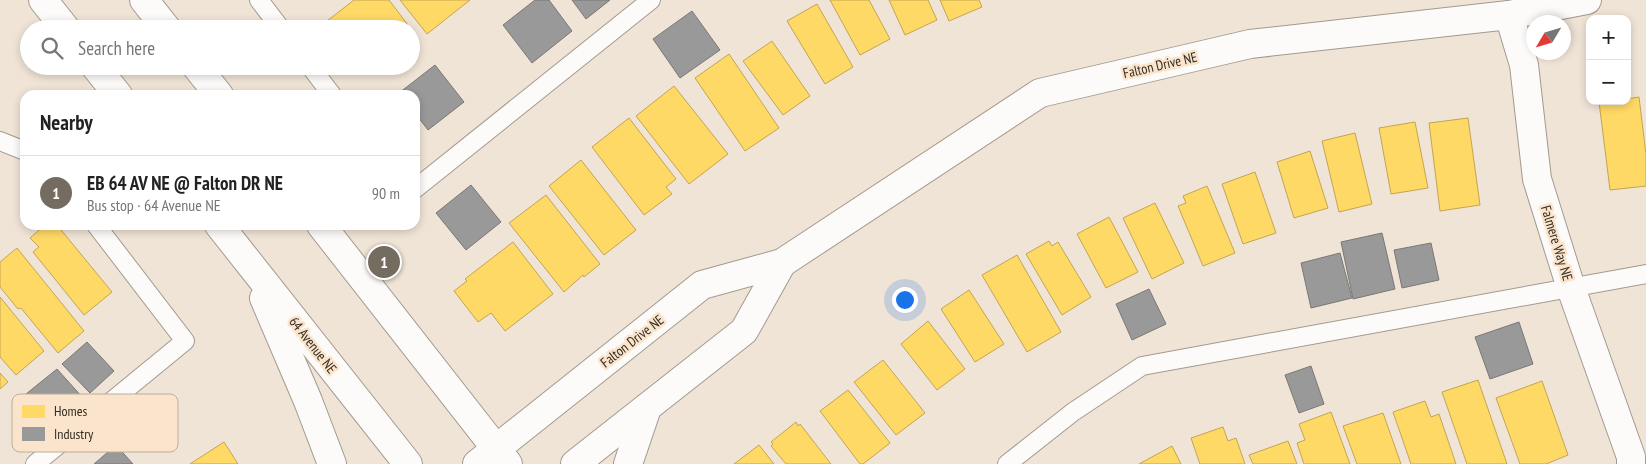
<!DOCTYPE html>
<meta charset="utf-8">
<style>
body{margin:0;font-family:"PT Sans Narrow",sans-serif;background:#f2f2f2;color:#222}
.controls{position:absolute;right:15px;top:15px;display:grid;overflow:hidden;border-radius:10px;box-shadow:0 2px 8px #0003}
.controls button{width:45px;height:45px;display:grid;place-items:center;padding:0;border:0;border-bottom:1px solid #e0e0e0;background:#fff;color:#222;font:25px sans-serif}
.compass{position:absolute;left:1526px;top:15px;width:45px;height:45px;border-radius:50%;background:#fff;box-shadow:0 2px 8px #0003;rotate:232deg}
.you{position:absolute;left:904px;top:299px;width:18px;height:18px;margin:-12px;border:4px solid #fff;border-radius:50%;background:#1a73e8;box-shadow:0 0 0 8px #1a73e833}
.badge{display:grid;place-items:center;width:32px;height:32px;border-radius:50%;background:#756c61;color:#fff;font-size:16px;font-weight:700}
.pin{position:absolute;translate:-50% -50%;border:2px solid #fff;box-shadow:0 1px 5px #0006}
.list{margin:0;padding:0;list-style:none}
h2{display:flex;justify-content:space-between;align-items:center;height:65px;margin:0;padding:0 20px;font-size:21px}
h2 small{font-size:16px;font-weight:400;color:#767676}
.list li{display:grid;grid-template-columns:32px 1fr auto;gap:15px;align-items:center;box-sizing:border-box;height:75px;padding:0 20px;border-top:1px solid #e0e0e0}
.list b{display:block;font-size:19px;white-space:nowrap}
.list p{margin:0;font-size:16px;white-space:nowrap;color:#767676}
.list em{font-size:16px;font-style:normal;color:#767676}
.icon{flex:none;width:28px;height:28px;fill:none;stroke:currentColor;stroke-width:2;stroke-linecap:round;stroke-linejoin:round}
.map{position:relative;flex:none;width:1646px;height:464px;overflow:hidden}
.search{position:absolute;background:#fff;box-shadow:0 2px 8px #0003;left:20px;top:20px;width:400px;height:55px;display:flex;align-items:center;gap:12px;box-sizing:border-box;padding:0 18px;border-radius:28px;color:#767676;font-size:19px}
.panel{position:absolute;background:#fff;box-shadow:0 2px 8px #0003;left:20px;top:90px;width:400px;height:140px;border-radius:15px}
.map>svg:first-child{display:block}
</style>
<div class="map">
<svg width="1646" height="464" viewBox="0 0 1646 464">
<rect width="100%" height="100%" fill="#f0e4d6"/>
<g fill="#ffd966" stroke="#c2a552">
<polygon points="354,0 389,0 411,29 333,29 327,21"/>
<polygon points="400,0 470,0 427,34"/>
<polygon points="830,0 869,0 890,39 860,55"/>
<polygon points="889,0 928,0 937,20 905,35"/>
<polygon points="940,0 979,0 982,7 949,21"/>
<polygon points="817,4 853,67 825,84 787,21"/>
<polygon points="772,41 810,96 783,115 743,61"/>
<polygon points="729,54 779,128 745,151 695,78"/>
<polygon points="674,86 728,154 689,184 636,116"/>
<polygon points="1639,97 1646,154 1646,186 1610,190 1599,102 1627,101 1627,99"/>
<polygon points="629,118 676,179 666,187 672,194 644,215 592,147"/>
<polygon points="1468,118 1480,205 1440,211 1429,123"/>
<polygon points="1415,122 1428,188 1391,194 1379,128"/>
<polygon points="1355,133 1372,204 1339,212 1322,141"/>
<polygon points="1310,151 1328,208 1294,218 1277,162"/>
<polygon points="581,160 636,230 604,255 549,186"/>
<polygon points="1255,172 1276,233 1243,244 1222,184"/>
<polygon points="1207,186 1235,253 1203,266 1178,206 1186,203 1183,196"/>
<polygon points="546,195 600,264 584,277 583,275 564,292 509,223"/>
<polygon points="1155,203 1184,263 1152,279 1123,218"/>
<polygon points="1109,217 1138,272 1106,288 1077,234"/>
<polygon points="45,225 57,225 112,292 84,315 33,252 39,247 30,238"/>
<polygon points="1049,241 1052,246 1058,242 1091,297 1062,315 1026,254"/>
<polygon points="513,242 553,294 505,331 491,313 478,322 454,291 467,281 465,279"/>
<polygon points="17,248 84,331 58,353 21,308 18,309 0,287 0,262"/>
<polygon points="1017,255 1061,332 1027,352 982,275"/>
<polygon points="969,290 1004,344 975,362 941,309"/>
<polygon points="0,297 44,351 16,375 0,357"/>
<polygon points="928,321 965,369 937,390 901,344"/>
<polygon points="883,360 925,413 896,435 854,382"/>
<polygon points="0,373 8,382 0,389"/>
<polygon points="1478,380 1507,464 1467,464 1442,392"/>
<polygon points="1542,381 1568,455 1546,464 1520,464 1496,398"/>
<polygon points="848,390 890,443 863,464 860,464 820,411"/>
<polygon points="1425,401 1431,417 1439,414 1456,464 1411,464 1393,412"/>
<polygon points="1331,412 1350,464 1304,464 1297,443 1305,440 1299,424"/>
<polygon points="1383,413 1401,464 1357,464 1343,426"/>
<polygon points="796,422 798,426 800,424 831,464 786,464 771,446 773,444 771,442"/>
<polygon points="1223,427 1228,441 1236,438 1245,464 1200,464 1191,438"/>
<polygon points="1288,441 1297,464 1253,464 1249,455"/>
<polygon points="224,442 238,464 190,464"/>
<polygon points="759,445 774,464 734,464"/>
<polygon points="1172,446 1181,464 1139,464"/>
</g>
<g fill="#999" stroke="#7a7875">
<polygon points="535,0 549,0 572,31 532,63 503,25"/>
<polygon points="572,0 610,0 586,19"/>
<polygon points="692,11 720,50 680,78 653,39"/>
<polygon points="435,65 464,102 428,130 415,113 415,95 401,95 399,93"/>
<polygon points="471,185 501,222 466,250 436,213"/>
<polygon points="1382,233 1395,289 1353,299 1341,242"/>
<polygon points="1431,243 1439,280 1402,288 1394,250"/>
<polygon points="1340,253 1352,298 1311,308 1301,263"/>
<polygon points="1149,289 1166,324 1132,340 1116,304"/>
<polygon points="1519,322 1533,364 1490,379 1475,337"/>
<polygon points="87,342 114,371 90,393 62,364"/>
<polygon points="1311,366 1324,404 1299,413 1285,375"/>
<polygon points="57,369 83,398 51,424 26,394"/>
<polygon points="116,445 133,464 94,464"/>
</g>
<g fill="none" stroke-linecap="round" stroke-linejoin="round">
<defs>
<g id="service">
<polyline points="259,0 281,29"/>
<polyline points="310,66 332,95"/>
<polyline points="0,141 25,151"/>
<polyline points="415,189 651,0"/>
<polyline points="35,464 185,341 96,225"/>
<polyline points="1007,464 1073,412 1142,366 1646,274"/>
</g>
<polyline id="minor" points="1509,15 1524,65 1537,179 1571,288 1631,457 1631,464"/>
<g id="tertiary">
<polyline points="477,464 702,285 782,263 1040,93 1250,44 1509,15 1587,0"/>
<polyline points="575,464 744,331 782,263"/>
</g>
<g id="secondary">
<polyline points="43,0 66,29"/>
<polyline points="144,0 167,29"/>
<polyline points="95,66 118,95"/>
<polyline points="196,66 219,95"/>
<polyline points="219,225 408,464"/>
<polyline points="321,225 508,464"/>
<polyline points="264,298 308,401 332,464"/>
<polyline points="628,464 647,408"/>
</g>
</defs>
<use href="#service" stroke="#a29a8f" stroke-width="20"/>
<use href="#minor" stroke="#a29a8f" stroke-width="30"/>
<use href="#tertiary" stroke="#a29a8f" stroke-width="30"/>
<use href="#secondary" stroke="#a29a8f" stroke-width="30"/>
<use href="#service" stroke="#fdfbf9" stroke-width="18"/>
<use href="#minor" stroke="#fdfbf9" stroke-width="28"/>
<use href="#tertiary" stroke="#fdfbf9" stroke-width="28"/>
<use href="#secondary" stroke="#fdfbf9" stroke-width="28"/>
</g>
<g text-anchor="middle" stroke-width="5" stroke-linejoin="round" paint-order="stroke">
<g font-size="14" fill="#332b22" stroke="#fae5cc">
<text transform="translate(1160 65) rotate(-13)" y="5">Falton Drive NE</text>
<text transform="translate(1557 243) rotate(73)" y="5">Falmere Way NE</text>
<text transform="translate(632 341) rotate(-38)" y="5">Falton Drive NE</text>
<text transform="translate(313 345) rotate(52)" y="5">64 Avenue NE</text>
</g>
</g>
<rect x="12" y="394" width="166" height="58" rx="8" fill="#fae5cc" stroke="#bead99" stroke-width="1"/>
<rect x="22" y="405" width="23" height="13" fill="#ffd966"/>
<rect x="22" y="427" width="23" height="14" fill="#999"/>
<g font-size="14" fill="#332b22">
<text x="54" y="416">Homes</text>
<text x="54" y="439">Industry</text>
</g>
</svg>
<div class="controls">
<button>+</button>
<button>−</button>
</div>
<svg class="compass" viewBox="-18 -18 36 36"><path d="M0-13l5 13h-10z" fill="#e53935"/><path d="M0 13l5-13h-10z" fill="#767676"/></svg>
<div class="you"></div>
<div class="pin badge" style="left:384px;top:262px">1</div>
<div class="search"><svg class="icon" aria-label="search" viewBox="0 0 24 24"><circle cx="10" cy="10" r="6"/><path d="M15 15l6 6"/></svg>Search here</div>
<section class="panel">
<h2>Nearby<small></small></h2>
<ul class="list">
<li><span class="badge">1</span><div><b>EB 64 AV NE @ Falton DR NE</b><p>Bus stop · 64 Avenue NE</p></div><em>90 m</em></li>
</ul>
</section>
</div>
